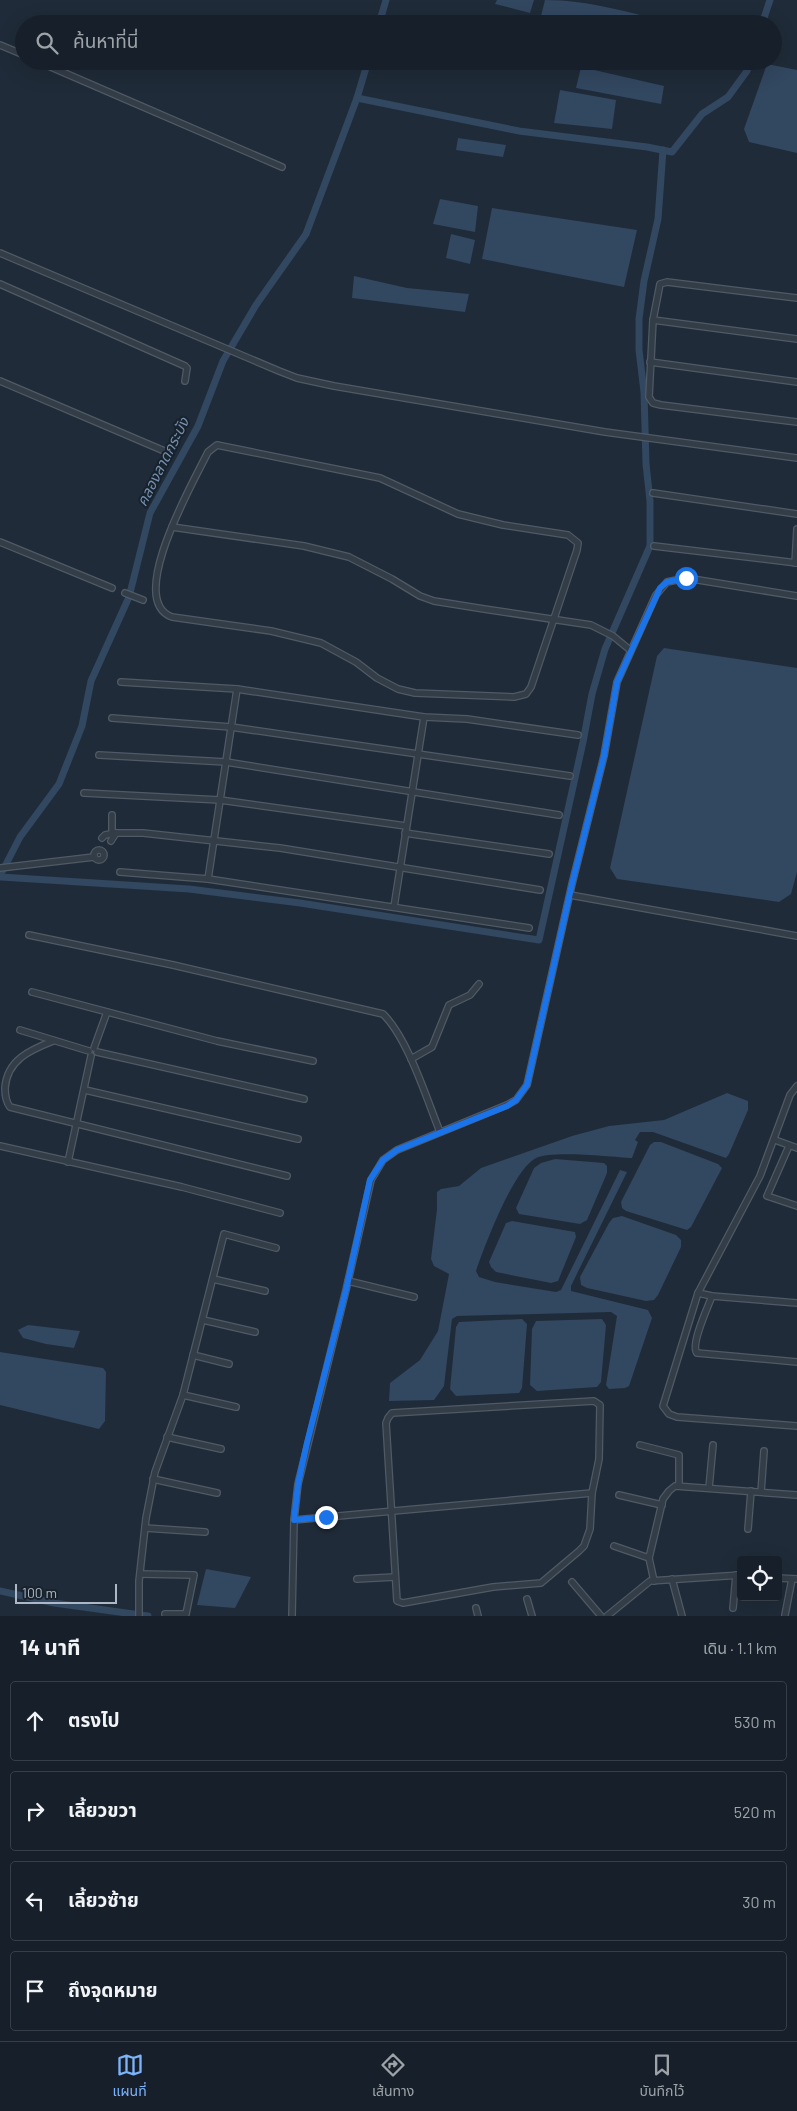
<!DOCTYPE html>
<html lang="th">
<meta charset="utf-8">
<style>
body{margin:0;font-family:Barlow,"Noto Sans Thai",sans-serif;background:#202832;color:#f1f3f6}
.controls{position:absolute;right:15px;bottom:15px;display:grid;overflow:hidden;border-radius:5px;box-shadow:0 5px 20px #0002}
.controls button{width:45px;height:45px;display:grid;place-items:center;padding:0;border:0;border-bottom:1px solid #363e47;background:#17202a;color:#f1f3f6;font:25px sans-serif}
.scale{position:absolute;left:15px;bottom:12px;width:102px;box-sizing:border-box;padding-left:5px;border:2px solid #adb7c5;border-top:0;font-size:14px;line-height:18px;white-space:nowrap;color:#adb7c5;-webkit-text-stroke:4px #18222c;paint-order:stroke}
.stop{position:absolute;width:15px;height:15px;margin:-11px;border:4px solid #1a73e8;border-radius:50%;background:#fff}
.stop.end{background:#1a73e8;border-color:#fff;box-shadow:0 1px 5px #0008}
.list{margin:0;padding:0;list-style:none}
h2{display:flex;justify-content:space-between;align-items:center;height:65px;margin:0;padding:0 20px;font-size:21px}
h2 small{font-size:16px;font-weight:400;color:#9ea3a8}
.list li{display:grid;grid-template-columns:32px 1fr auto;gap:15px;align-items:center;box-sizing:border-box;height:80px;margin:0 10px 10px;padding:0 10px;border:1px solid #363e47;border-radius:5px}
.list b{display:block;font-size:19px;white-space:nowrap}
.list em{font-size:16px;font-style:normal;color:#9ea3a8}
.icon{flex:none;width:28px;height:28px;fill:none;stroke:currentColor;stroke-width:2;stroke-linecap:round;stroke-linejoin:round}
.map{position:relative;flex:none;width:797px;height:1616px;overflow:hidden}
.search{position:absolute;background:#17202a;box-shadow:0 5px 20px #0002;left:15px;right:15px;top:15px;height:55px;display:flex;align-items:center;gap:12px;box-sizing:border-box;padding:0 18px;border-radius:28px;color:#9ea3a8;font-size:19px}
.sheet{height:425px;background:#17202a}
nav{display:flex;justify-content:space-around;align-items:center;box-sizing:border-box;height:70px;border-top:1px solid #363e47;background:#17202a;font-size:14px;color:#9ea3a8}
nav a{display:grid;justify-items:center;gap:2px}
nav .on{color:#7cb3fb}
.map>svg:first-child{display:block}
</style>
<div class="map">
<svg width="797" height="1616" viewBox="0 0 797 1616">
<rect width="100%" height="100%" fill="#1f2b38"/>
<g fill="#324760">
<polygon points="497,0 534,0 530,13 495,4"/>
<path d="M545,0C589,0 632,13 674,24H539Z"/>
<polygon points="767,64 797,70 797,153 749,142 744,129"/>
<polygon points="581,67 664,86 661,104 576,88"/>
<polygon points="560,90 616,100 612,129 554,123"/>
<polygon points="458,138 506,145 503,157 456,150"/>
<polygon points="440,199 478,206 475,232 433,224"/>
<polygon points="492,208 637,230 624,287 482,259"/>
<polygon points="451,234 475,240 470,264 446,258"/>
<polygon points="354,276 407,288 469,294 465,312 352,298"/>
<polygon points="664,648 797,668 797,872 791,894 779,902 617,879 610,868 657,656"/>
<path d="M727,1093L748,1101V1110L729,1154L726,1158L653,1132H640L635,1140L638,1142L632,1158C611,1157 553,1150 536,1158C513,1170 485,1245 476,1271L479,1277L495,1282L556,1292L561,1290L620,1170L627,1172L571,1286V1291L648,1310L652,1318L629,1386L625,1388L609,1389L606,1385L617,1316L611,1312L457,1316L452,1319L444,1386L434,1400L389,1401L390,1383L420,1360L438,1331L449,1274L434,1266L431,1259L437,1209V1192L441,1189L459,1186L481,1168L572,1136L609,1126L664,1120Z"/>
<polygon points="654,1142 661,1142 718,1164 722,1168 691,1227 687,1230 626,1211 622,1208 621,1202 650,1145"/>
<polygon points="555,1159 604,1163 607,1166 607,1173 587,1220 580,1224 519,1214 516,1208 534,1168 541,1163"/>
<polygon points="622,1216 676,1235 681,1240 681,1247 658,1295 654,1300 646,1301 587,1288 581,1285 580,1277 609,1223 613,1218"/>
<polygon points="512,1221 575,1232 576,1237 558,1281 551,1283 496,1272 491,1267 489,1262 506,1223"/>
<polygon points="522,1319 527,1324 522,1388 519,1393 456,1396 450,1389 456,1327 459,1322"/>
<polygon points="602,1319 606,1325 601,1382 597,1387 537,1391 530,1385 532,1329 536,1321"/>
<polygon points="28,1325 80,1331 74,1348 46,1344 23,1338 18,1330"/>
<polygon points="0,1352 103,1368 106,1372 105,1421 99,1429 0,1405"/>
<polygon points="206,1569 251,1577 235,1608 197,1605"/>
</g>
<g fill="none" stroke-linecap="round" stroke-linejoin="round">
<g stroke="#324760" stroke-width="7">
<polyline points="379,24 386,0"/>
<polyline points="762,24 770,0"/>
<polyline points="357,98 519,131 647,147 672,152 702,114 728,97 747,71 750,61"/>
<polyline points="2,872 20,837 59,784 82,726 91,681 129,597 150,513 198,426 223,361 256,305 306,234 357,98 368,61"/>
<polyline points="1,877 189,889 300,903 539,940 583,742 592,694 605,649 650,546 650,501 646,464 644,392 639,350 639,319 644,281 658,219 663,150"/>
<polyline points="0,1591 54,1603 148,1616"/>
</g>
<defs>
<g id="street">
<polyline points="0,45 24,55"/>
<polyline points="37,61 282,167"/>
<polyline points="0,253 279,371 297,378 334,386 605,432 797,458"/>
<polyline points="0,284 185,366 187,368 185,381"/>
<polyline points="797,298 667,282 660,284 653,320 649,397 653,403 661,405 797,422"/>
<polyline points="653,320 797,339"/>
<polyline points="650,362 797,382"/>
<polyline points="0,381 169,453"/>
<path d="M217,445L380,478L458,514L503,525L568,535L578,543L577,550L531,687L526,694L514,697L415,693L398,689L377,678L356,662L321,643L271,631L172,617C125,600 194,481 208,452Z"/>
<polyline points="653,493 797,514"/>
<polyline points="172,527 304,546 349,557 392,579 420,596 434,601 484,609 591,625 613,636 630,650"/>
<polyline points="0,542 112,588"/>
<polyline points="654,546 797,563"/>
<polyline points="795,563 797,529"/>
<polyline points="125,593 143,600"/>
<polyline points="121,682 237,689 424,717 467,719 578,735"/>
<polyline points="112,718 231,727 570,776"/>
<polyline points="99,755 226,762 559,815"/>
<polyline points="84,793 220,800 406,826"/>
<polyline points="116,833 143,833 280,848 540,890"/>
<polyline points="405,833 549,854"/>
<polyline points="112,835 112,815"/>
<polyline points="102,838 105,835 116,833 111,841"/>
<circle cx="99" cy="855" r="5"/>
<polyline points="0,868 94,857"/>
<polyline points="120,872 208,879 529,928"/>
<polyline points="208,879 237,689"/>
<polyline points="570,895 797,936"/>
<polyline points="394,907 424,717"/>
<path d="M29,935L173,965L383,1014C408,1038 427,1100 440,1132"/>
<polyline points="32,992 217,1041 313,1061"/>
<polyline points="20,1030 89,1051"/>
<path d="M53,1041C30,1050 7,1060 5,1088C5,1095 6,1102 10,1107L287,1176"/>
<polyline points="94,1048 107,1012"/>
<polyline points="97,1052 304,1099"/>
<polyline points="411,1059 432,1047 449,1005 470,995 479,984"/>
<polyline points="797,1086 790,1095 760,1176 698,1293 663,1406 669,1414 677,1417 797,1426"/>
<polyline points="85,1090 298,1139"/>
<polyline points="775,1140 797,1148"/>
<polyline points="0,1146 182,1187 280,1213"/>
<polyline points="789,1146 767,1196 797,1206"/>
<polyline points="68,1162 91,1056"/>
<polyline points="213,1279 265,1291"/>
<polyline points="348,1281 414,1297"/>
<polyline points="698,1293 712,1296 797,1303"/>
<path d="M712,1296C708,1307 690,1345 697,1353L797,1362"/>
<polyline points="203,1320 255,1332"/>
<polyline points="193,1355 229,1364"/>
<polyline points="183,1395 236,1407"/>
<polygon points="594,1401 600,1405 599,1459 592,1493 590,1529 584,1546 579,1551 541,1583 493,1587 403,1603 397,1601 386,1423 388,1418 392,1413"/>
<polyline points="167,1437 221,1449"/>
<polyline points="640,1445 679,1455 679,1486"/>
<polyline points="153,1479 217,1493"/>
<polyline points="709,1488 713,1445"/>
<polyline points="761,1492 764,1451"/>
<polyline points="619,1495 662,1505"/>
<polyline points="294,1520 592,1493"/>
<polyline points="145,1528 205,1532"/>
<polyline points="748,1529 751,1491"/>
<polyline points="614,1546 649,1558"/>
<polyline points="140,1574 194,1575 186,1614 165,1614"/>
<polyline points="778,1578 797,1579"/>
<polyline points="357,1579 395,1577"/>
<polyline points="672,1579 682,1616"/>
<polyline points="654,1581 649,1558 663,1499 669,1491 675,1486 797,1495"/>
<polyline points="572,1582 601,1616"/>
<polyline points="527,1599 532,1616"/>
<polyline points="476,1608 478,1616"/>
<polyline points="733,1608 736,1575"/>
<polyline points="785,1615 792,1579"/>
<polyline points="139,1616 139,1581 146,1518 155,1472 183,1395 224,1234 276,1248"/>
<polyline points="292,1616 294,1520 298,1484 346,1290 371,1180 383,1160 397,1150 507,1105 516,1100 527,1085 572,884 604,756 617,682 656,595 667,582 686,578 797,596"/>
<polyline points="607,1616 650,1581 741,1575"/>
</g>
</defs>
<use href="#street" stroke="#505a66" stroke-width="8"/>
<use href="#street" stroke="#333d48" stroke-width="5.5"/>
</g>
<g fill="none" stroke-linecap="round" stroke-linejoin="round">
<polyline stroke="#1a73e8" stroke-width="6" points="326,1517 294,1520 298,1484 307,1443 346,1290 370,1180 383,1160 397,1150 507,1106 516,1100 527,1085 572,884 604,756 617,682 660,588 667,582 686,578"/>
</g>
<g text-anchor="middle" stroke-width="4" stroke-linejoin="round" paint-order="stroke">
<g font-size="15" font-style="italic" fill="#748fae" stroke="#18222c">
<text transform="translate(163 462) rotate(-63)" y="5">คลองลาดกระบัง</text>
</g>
</g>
</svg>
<div class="controls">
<button><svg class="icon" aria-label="locate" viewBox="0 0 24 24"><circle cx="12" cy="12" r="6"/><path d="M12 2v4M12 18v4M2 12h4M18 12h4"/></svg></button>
</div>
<div class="scale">100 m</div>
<div class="stop" style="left:686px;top:578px"></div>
<div class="stop end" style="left:326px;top:1517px"></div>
<div class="search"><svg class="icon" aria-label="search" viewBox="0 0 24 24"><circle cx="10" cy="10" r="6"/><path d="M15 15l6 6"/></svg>ค้นหาที่นี่</div>
</div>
<section class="sheet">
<h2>14 นาที<small>เดิน · 1.1 km</small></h2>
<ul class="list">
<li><svg class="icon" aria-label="ahead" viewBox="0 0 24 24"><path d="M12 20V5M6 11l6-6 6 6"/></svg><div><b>ตรงไป</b></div><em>530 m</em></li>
<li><svg class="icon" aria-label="right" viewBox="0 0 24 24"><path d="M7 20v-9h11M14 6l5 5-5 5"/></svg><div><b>เลี้ยวขวา</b></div><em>520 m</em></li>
<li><svg class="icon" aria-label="left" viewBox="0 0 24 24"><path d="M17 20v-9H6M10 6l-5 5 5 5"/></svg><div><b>เลี้ยวซ้าย</b></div><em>30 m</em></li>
<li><svg class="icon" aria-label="arrive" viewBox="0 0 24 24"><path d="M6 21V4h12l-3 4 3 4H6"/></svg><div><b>ถึงจุดหมาย</b></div></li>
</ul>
</section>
<nav>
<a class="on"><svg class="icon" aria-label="map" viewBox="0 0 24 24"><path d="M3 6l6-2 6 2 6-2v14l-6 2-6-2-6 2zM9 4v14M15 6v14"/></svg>แผนที่</a>
<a><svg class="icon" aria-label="directions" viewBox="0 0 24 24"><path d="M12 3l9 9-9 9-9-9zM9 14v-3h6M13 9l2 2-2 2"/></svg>เส้นทาง</a>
<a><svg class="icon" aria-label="saved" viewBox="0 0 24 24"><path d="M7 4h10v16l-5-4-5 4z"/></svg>บันทึกไว้</a>
</nav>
